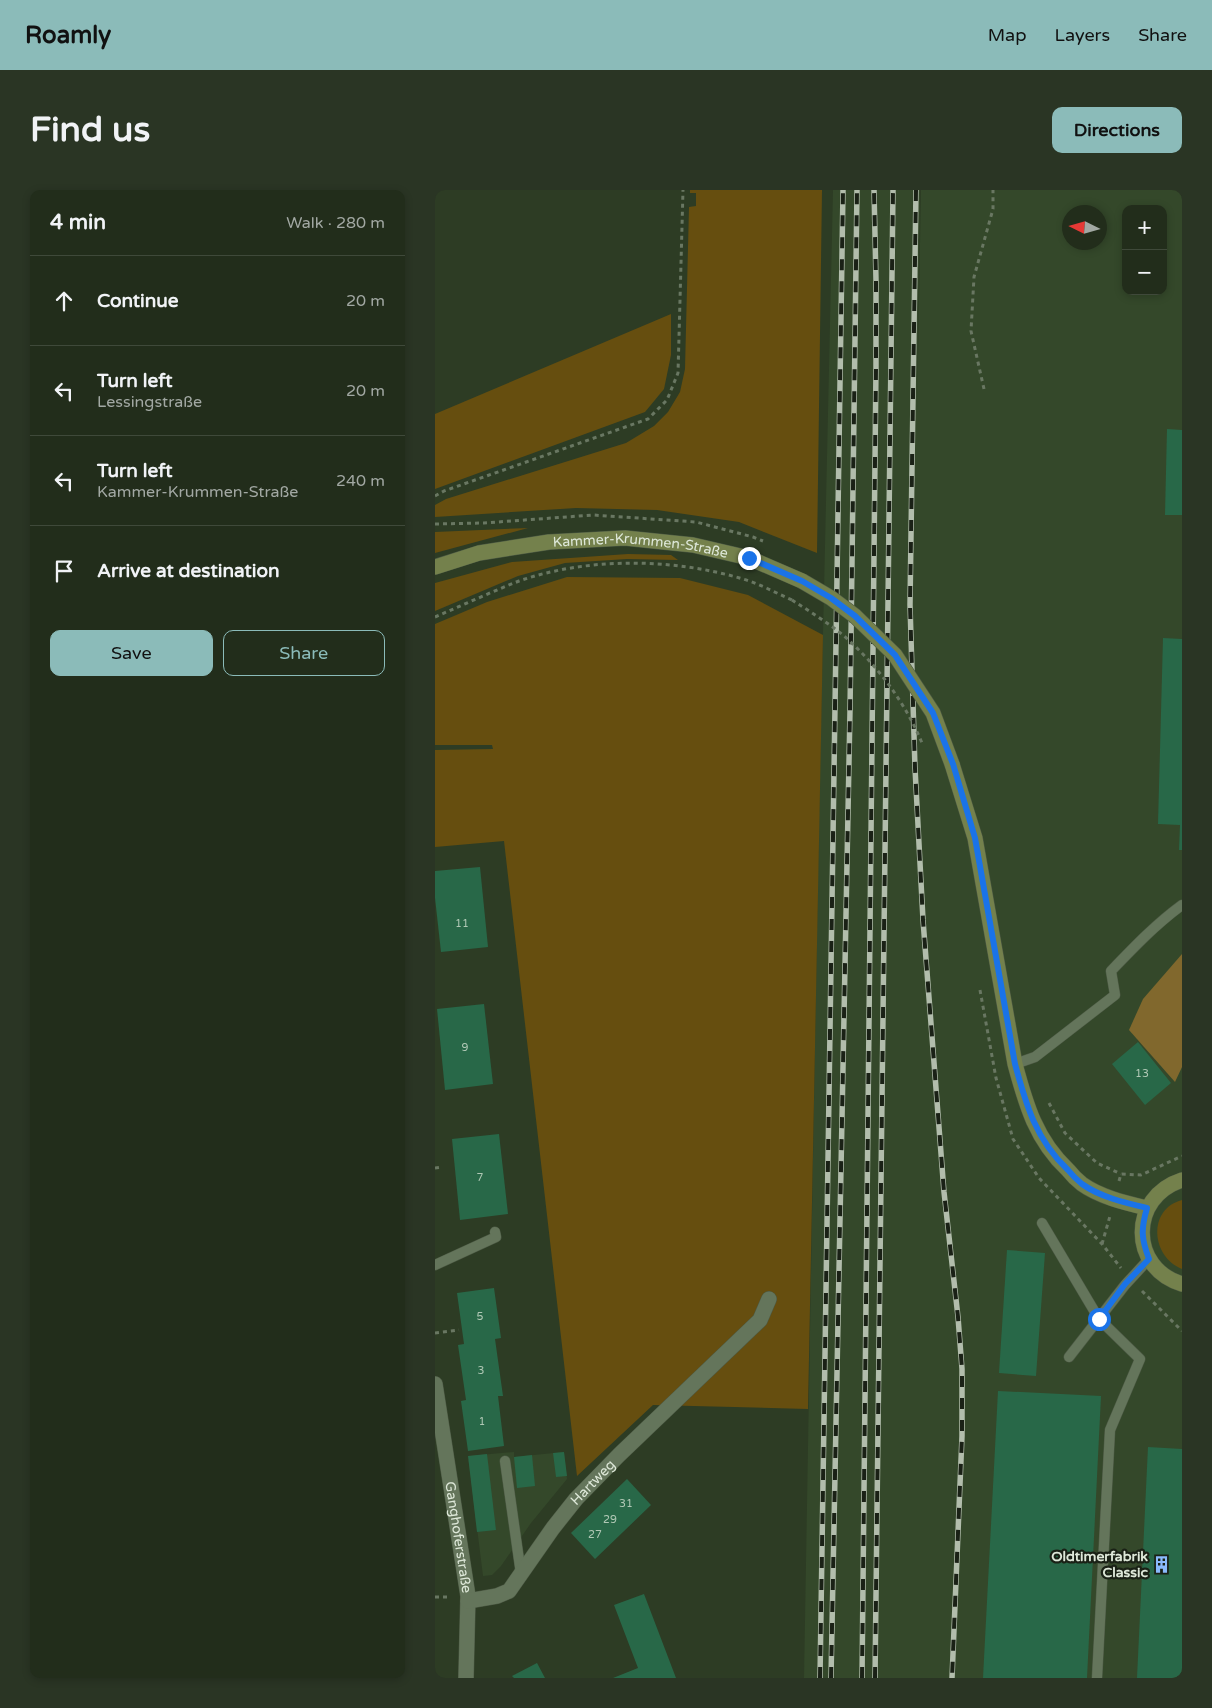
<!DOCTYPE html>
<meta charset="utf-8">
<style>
body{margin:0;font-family:"Varela Round",sans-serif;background:#2a3524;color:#f1f3f6}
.controls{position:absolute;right:15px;top:15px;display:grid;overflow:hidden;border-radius:10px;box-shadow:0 2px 8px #0003}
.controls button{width:45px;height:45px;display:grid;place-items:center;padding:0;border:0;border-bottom:1px solid #3f493a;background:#222d1b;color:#f1f3f6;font:25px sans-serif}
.compass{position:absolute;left:627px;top:15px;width:45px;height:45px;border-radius:50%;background:#222d1b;box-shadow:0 2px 8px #0003;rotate:275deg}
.stop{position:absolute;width:15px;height:15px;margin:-11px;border:4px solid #1a73e8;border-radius:50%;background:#fff}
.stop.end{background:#1a73e8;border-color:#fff;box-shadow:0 1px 5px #0008}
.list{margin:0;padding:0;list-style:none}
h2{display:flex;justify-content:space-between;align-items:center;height:65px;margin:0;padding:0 20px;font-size:21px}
h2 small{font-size:16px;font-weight:400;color:#a2a8a3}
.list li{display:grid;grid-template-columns:32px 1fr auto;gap:15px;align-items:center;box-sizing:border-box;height:90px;padding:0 20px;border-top:1px solid #3f493a}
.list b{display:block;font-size:19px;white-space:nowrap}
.list p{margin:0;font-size:16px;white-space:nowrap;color:#a2a8a3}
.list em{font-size:16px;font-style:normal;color:#a2a8a3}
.actions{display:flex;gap:10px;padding:15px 20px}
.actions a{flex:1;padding:11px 0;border:1px solid #8bbbb9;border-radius:10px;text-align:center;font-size:18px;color:#8bbbb9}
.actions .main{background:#8bbbb9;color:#111}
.icon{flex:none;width:28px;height:28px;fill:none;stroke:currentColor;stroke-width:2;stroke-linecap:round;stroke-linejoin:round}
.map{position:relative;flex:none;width:747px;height:1488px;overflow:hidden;border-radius:10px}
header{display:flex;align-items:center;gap:30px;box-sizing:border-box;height:70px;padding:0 25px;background:#8bbbb9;color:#111}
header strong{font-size:24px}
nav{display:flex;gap:28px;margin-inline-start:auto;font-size:18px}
.intro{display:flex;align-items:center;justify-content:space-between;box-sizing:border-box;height:120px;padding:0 30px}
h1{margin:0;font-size:35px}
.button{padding:12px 22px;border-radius:10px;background:#8bbbb9;color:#111;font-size:18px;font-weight:700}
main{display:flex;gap:30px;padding:0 30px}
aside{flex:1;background:#222d1b;border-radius:10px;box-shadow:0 2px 8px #0003}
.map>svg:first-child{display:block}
</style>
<header>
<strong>Roamly</strong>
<nav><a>Map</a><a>Layers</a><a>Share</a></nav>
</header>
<div class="intro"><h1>Find us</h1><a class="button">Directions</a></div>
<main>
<aside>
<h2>4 min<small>Walk · 280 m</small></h2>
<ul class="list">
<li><svg class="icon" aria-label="ahead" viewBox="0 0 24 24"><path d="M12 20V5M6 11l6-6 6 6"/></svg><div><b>Continue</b></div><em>20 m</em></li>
<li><svg class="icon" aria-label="left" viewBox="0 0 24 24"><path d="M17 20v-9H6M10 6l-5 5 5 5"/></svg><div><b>Turn left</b><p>Lessingstraße</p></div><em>20 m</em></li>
<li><svg class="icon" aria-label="left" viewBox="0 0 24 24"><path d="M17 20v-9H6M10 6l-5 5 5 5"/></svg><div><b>Turn left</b><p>Kammer-Krummen-Straße</p></div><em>240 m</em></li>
<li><svg class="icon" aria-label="arrive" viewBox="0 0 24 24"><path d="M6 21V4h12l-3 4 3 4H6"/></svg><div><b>Arrive at destination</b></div></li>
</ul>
<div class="actions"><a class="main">Save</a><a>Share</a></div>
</aside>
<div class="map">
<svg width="747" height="1488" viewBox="0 0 747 1488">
<rect width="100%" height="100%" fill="#2d3c24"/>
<g fill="#34482a" fill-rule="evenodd">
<path d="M398,0H485L482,222L486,0H747V1488H369L384,623ZM691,19H728V101H691ZM634,22H664V52H634Z"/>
<polygon points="79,1262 79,1267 129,1262 132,1289 96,1333 66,1376 57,1385 48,1386 33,1266"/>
</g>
<g fill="#664e0f">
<polygon points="255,0 387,0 382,363 304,332 222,320 141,318 0,327 0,315 11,309 191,253 219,236 233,222 245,202 250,179 254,17 261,16 261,3 255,3"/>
<polygon points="236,124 236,165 229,199 210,222 0,299 0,224"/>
<polygon points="93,338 0,363 0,342"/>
<polygon points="193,364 236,365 243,370 192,369 130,373 83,386 0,421 0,393 77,372"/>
<polygon points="132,387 245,388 313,405 388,445 373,1219 218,1215 142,1286 69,651 0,657 0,560 58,559 57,555 0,555 0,434 52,412"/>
<path d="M747,1010V1079C716,1067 712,1019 747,1010Z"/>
</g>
<polygon fill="#81682d" points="747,764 747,877 740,892 694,840 708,809"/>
<g fill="#286848">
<polygon points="732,239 747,240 747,325 730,325"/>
<polygon points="728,448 747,449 747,660 744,660 745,635 723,634"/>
<polygon points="45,677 53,757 6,762 0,708 0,681"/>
<polygon points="49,814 58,894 10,900 2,819"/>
<polygon points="703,852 736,893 710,915 677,874"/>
<polygon points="64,944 73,1024 25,1030 17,949"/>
<polygon points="572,1060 610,1063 601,1186 564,1183"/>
<polygon points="59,1098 66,1148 60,1149 68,1206 63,1206 69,1256 33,1261 26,1211 31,1210 23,1155 29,1154 22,1103"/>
<polygon points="563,1201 666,1206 652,1488 548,1488"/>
<polygon points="713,1257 747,1259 747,1488 702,1488"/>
<polygon points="129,1262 132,1286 121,1287 118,1263"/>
<polygon points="52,1264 61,1340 42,1342 33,1266"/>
<polygon points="97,1265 100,1296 82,1298 79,1267"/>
<polygon points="192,1289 216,1315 160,1369 136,1343"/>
<polygon points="209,1404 241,1488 178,1488 203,1478 179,1415"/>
<polygon points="102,1473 110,1488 79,1488 77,1486"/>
</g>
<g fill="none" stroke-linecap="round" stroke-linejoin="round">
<defs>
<g id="lane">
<path d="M580,874L600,867L680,805L676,781C699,757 721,734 747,715"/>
<polyline points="607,1033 664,1129 705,1169 675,1240 662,1488"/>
<polyline points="0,1075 61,1047 60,1042"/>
<polyline points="634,1167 690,1095 714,1069"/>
<polyline points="70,1271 86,1384"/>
</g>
<g id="street">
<path id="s1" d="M0,1194L33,1406L31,1488"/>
<path id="s2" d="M33,1411L62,1406L74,1401L118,1338L141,1309L184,1265L325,1130L334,1109"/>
</g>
<g id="secondary">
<path id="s3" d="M0,377L44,363L114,352L190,348L258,355L314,368L367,391"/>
<path d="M517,574L540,648L580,874C591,915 601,950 633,980C637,985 642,990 647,994C665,1007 691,1013 712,1018"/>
<path d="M747,990C694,1007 694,1078 747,1094"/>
</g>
</defs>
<use href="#lane" stroke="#4d5a45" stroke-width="11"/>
<use href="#street" stroke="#4d5a45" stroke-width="16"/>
<use href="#secondary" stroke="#4d5a45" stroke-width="16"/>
<g stroke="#697762" stroke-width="3" stroke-dasharray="4 4" stroke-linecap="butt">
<polyline points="549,199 536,141 539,87 558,19 558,0"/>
<polyline points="0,306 9,301 213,229 232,210 243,183 248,0"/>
<polyline points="0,334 49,333 158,325 261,332 318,347 328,351"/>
<path d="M0,427C28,415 56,402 84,391C153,367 238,368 308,389C325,394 341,403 357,410"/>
<polyline points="545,800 561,888 578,949 604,988 667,1054 686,1078"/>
<polyline points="614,913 630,943 662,973 686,984"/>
<polyline points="0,978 7,977"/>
<polyline points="684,991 686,984 706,985 747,966"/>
<polyline points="667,1054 675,1026"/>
<polyline points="707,1101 747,1141"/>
<polyline points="0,1143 24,1140"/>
<polyline points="0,1407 14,1407"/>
</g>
<use href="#lane" stroke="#64755b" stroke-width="10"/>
<use href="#street" stroke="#64755b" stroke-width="15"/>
<use href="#secondary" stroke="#74814c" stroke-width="15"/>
<defs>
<g id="rail">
<polyline points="481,0 475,415 480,578 488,730 509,1002 523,1127 527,1179 527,1246 517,1488"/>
<polyline points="385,1488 408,0"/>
<polyline points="396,1488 415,521 422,0"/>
<polyline points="427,1488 441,177 441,90 439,0"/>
<polyline points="440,1488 458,0"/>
</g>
</defs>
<use href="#rail" stroke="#b2bdac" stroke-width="5.5"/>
<use href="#rail" stroke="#1a2116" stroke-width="4" stroke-dasharray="11" stroke-linecap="butt"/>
<defs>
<polyline id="secondary-bridge" points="367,391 396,408 420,426 460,465 498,523 517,574"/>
</defs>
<use href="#secondary-bridge" stroke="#4d5a45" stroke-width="16" stroke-linecap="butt"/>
<path stroke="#697762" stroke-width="3" stroke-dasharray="4 4" stroke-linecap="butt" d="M357,410C374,421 392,432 408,445C442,475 470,512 487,553"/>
<use href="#secondary-bridge" stroke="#74814c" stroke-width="15"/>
</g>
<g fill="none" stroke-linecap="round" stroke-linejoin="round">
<path stroke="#1a73e8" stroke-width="6" d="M314,368L367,391L396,408L420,426L460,465L498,523L518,574L540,648L580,874C591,915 601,950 633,980C637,985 642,990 647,994C665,1007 691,1013 712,1018C706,1039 706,1048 714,1069L690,1094L664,1129"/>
</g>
<defs>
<symbol id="building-bare" viewBox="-9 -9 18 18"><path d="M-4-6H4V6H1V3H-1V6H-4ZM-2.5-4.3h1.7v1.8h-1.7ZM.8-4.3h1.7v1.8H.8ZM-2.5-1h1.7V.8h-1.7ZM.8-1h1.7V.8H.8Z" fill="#8abafc" stroke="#1a2116" stroke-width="2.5" paint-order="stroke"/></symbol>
</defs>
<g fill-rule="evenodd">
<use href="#building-bare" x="714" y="1362" width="25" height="25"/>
</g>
<g text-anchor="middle" stroke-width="4.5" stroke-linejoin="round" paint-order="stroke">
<g font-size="11" fill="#b0c8b5">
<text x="27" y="737">11</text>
<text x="30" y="861">9</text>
<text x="707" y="887">13</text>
<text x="45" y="991">7</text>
<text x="45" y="1130">5</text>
<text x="46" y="1184">3</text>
<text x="47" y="1235">1</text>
<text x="191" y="1317">31</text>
<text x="175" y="1333">29</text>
<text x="160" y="1348">27</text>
</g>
<g font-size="14" fill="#dee8d9" stroke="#1a2116">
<text dy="5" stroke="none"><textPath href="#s3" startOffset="209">Kammer-Krummen-Straße</textPath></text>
<text dy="5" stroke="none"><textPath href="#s2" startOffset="180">Hartweg</textPath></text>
<text dy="5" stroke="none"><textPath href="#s1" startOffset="155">Ganghoferstraße</textPath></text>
</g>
<g font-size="14" font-weight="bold" fill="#dee8d9" stroke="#1a2116" text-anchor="end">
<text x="713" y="1371">Oldtimerfabrik<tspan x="713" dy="16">Classic</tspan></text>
</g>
</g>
</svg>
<div class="controls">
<button>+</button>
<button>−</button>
</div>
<svg class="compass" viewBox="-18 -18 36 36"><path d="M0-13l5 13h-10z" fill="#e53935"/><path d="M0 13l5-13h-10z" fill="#a2a8a3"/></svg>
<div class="stop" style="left:664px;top:1129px"></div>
<div class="stop end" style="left:314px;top:368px"></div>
</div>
</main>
